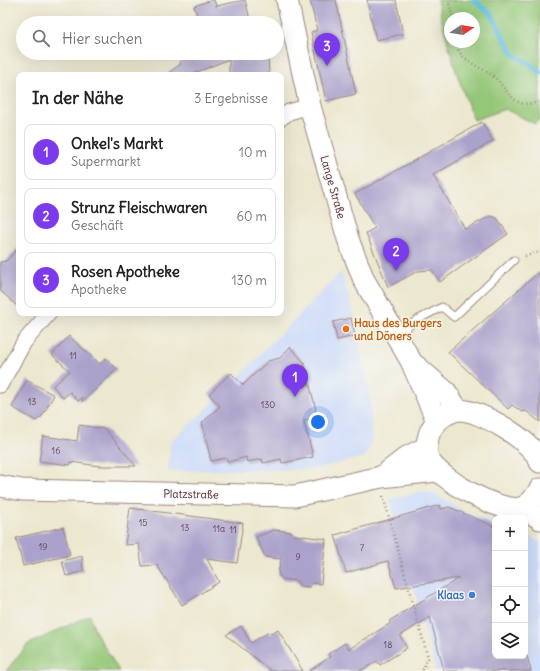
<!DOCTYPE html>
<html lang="de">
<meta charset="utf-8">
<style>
body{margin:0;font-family:Delius,sans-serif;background:#f2f2f2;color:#222}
.controls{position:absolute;right:12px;bottom:12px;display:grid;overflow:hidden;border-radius:8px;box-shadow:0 4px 16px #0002}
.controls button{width:36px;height:36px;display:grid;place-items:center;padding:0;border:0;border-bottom:1px solid #e0e0e0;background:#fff;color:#222;font:20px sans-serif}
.compass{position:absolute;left:444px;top:12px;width:36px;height:36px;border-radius:50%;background:#fff;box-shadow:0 4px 16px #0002;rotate:78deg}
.you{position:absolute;left:318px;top:422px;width:14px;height:14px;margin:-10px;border:3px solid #fff;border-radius:50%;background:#1a73e8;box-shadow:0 0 0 6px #1a73e833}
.badge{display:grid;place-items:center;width:26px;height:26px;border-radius:50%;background:#7c3aed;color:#fff;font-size:13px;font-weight:700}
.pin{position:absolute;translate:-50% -33px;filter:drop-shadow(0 1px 2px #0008)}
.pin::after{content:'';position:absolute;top:21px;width:14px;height:12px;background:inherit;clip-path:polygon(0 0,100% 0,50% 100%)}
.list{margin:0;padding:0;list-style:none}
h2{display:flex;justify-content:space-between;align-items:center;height:52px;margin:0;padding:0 16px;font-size:17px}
h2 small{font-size:13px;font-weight:400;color:#767676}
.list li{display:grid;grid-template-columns:26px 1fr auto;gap:12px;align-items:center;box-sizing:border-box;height:56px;margin:0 8px 8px;padding:0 8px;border:1px solid #e0e0e0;border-radius:8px}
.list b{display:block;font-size:15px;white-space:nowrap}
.list p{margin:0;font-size:13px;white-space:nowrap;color:#767676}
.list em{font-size:13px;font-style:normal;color:#767676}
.icon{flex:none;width:22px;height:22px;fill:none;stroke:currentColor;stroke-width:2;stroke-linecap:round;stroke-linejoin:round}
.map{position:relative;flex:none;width:540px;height:671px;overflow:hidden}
.search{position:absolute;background:#fff;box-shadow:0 4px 16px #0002;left:16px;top:16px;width:268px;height:44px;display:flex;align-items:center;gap:10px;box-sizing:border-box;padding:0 14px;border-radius:22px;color:#767676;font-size:15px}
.panel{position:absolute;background:#fff;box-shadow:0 4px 16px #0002;left:16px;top:72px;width:268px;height:244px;border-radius:8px}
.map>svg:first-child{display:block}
</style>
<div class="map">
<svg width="540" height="671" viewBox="0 0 540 671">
<rect width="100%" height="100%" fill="#f6f6f2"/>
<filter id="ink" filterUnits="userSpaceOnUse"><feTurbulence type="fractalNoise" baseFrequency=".025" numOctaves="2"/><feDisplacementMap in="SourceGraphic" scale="8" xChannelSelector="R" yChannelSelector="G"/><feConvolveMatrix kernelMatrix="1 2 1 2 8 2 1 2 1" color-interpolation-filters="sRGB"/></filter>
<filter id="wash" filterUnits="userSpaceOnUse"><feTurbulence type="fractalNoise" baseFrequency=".012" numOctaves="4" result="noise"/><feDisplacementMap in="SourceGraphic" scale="16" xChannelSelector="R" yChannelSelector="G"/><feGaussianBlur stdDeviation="0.9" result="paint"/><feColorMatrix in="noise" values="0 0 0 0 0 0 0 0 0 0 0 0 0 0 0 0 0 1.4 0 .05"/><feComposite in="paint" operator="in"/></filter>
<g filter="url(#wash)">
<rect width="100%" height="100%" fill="#ece8cf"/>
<g fill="#ccdbf9">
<polygon points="341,272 352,308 368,383 371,410 371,443 365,457 314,469 168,471 171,441 215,401"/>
<polygon points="419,492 435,494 467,513 495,524 495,656 525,656 525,532 540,543 540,671 436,671 390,499"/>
</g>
<g fill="#95c778" stroke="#707352" fill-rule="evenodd">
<path d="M437,0H540V119L535,124L505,109L474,120C458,81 446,41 437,0ZM450,18H474V42H450Z"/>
<polygon points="90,615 95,631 119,671 6,671 27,645"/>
</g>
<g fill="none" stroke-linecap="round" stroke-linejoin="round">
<polyline stroke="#5dbadb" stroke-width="5.5" points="474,0 491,14 513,54 530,64 540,72"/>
</g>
<g id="blocks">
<g fill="#aaa2cb">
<polygon points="212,0 214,0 216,6 245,0 250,19 234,23 199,23 194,6"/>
<polygon points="310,0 336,0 356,94 326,101 311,32 317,30"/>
<polygon points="367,0 396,0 403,34 376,40"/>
<polygon points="186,53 268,53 269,75 229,75 229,59 190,75 165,75 181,64 178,56"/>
<polygon points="482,122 493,141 433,175 465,229 491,216 497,218 508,234 440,282 432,270 418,271 388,287 366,233 375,228 355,194"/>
<polygon points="19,247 19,308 0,290 0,262 6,261"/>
<polygon points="540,271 540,422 526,411 522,412 512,405 508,409 448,352"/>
<polygon points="351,318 355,336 337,340 333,322"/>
<polygon points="69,336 100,364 106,358 117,369 82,402 83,397 78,401 70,392 63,398 53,386 70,371 52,355"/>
<polygon points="290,347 304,362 316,410 314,411 315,418 304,421 313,457 282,463 281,459 263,463 262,459 247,462 246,457 228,462 226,458 211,461 202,423 220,406 209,394 231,373 243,385 268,361 280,358"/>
<polygon points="27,380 54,395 42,416 36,421 12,407"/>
<polygon points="79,425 105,429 136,466 99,466 71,462 70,465 39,461 43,436 77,441"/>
<polygon points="440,505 441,509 449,507 493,526 495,536 495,656 527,656 531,671 444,671 430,617 400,636 407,648 380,665 377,661 360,671 309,671 330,657 328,654 345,643 349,649 391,623 389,621 459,578 396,588 388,561 346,573 335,535"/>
<polygon points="130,508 243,523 237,563 207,559 219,582 182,605 157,565 142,566 139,544 125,545"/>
<polygon points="63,527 70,555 23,566 16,538"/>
<polygon points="274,530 292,532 294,535 326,539 321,584 312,583 309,587 300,586 297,581 282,579 278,574 281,559 265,557 256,537"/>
<polygon points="82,556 83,571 66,576 62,561"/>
<polygon points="241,626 251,643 269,632 271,634 278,630 303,671 271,671 226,635"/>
</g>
</g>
</g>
<g filter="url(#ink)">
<use href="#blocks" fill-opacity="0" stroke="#9b847d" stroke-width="1"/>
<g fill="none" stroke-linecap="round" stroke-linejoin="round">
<defs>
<polyline id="lane" points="398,334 417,320 442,307 454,317 514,260"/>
<g id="street">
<polyline points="281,118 289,112 310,106"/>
<polyline points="0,385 24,342 49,313"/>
</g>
<g id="secondary">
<polyline points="287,0 310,106 348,239 364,280 411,361 437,421"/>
<polyline points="416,366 446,392 458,410"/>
<path d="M540,462C534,442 480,409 458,410C455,410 450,413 447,414C440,417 436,423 432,428C427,436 425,452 429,460C439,479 503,516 524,507C531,503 536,496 540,489"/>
<polyline points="381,477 407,457 427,447"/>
<polyline points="0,486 22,490 295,496 381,477 437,471"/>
<polyline points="523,507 540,519"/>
</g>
</defs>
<use href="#lane" stroke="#9b847d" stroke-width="9"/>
<use href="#street" stroke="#9b847d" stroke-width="17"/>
<use href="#secondary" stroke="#9b847d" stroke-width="23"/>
<g stroke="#9b847d" stroke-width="2.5" stroke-dasharray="1 3" stroke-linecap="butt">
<polyline points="448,0 453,18"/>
<path d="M456,42C458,61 481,66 494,77C504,85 508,98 521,103C527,105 534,103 540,102"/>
<polyline points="525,256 540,252"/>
<polyline points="383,496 428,658 422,671"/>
</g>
<use href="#lane" stroke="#fff" stroke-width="7"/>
<use href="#street" stroke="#fff" stroke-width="15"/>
<use href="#secondary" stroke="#fff" stroke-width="21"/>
</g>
</g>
<circle fill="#e8710a" stroke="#f6f6f2" stroke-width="1.5" cx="346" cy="329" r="4"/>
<circle fill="#3f7fe0" stroke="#f6f6f2" stroke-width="1.5" cx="472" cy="595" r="4"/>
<g text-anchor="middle" stroke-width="3" stroke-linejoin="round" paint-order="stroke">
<g font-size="9" fill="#624053">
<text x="73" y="359">11</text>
<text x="32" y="405">13</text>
<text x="268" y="408">130</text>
<text x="56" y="454">16</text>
<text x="143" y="526">15</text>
<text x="185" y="531">13</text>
<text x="219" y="532">11a</text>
<text x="233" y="533">11</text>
<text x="43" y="550">19</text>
<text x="362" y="551">7</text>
<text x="298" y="560">9</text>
<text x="388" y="648">18</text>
</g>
<g font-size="11" fill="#4a1f2b" stroke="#f6f6f2">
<text transform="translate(333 187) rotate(74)" y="4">Lange Straße</text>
<text transform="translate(191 494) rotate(1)" y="4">Platzstraße</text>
</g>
<g font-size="11" font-weight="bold" fill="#c56008" stroke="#f6f6f2" text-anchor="start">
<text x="354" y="327">Haus des Burgers<tspan x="354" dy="13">und Döners</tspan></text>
</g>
<g font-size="11" font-weight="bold" fill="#366cbe" stroke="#f6f6f2" text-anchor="end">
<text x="464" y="599">Klaas</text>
</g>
</g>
</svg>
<div class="controls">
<button>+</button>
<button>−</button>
<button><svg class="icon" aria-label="locate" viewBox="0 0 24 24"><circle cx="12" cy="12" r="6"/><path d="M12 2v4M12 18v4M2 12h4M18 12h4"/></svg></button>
<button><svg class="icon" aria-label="layers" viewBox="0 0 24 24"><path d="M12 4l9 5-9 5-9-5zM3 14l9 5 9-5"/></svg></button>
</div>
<svg class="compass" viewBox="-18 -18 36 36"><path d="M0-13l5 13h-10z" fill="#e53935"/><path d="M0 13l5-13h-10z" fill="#767676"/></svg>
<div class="you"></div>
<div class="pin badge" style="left:295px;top:397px">1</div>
<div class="pin badge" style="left:396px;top:271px">2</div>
<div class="pin badge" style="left:327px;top:66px">3</div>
<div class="search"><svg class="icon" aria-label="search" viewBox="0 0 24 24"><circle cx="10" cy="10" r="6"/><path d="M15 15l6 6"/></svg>Hier suchen</div>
<section class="panel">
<h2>In der Nähe<small>3 Ergebnisse</small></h2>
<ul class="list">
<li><span class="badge">1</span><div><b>Onkel's Markt</b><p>Supermarkt</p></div><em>10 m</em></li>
<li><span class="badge">2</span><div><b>Strunz Fleischwaren</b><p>Geschäft</p></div><em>60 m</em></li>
<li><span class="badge">3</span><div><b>Rosen Apotheke</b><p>Apotheke</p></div><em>130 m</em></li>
</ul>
</section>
</div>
